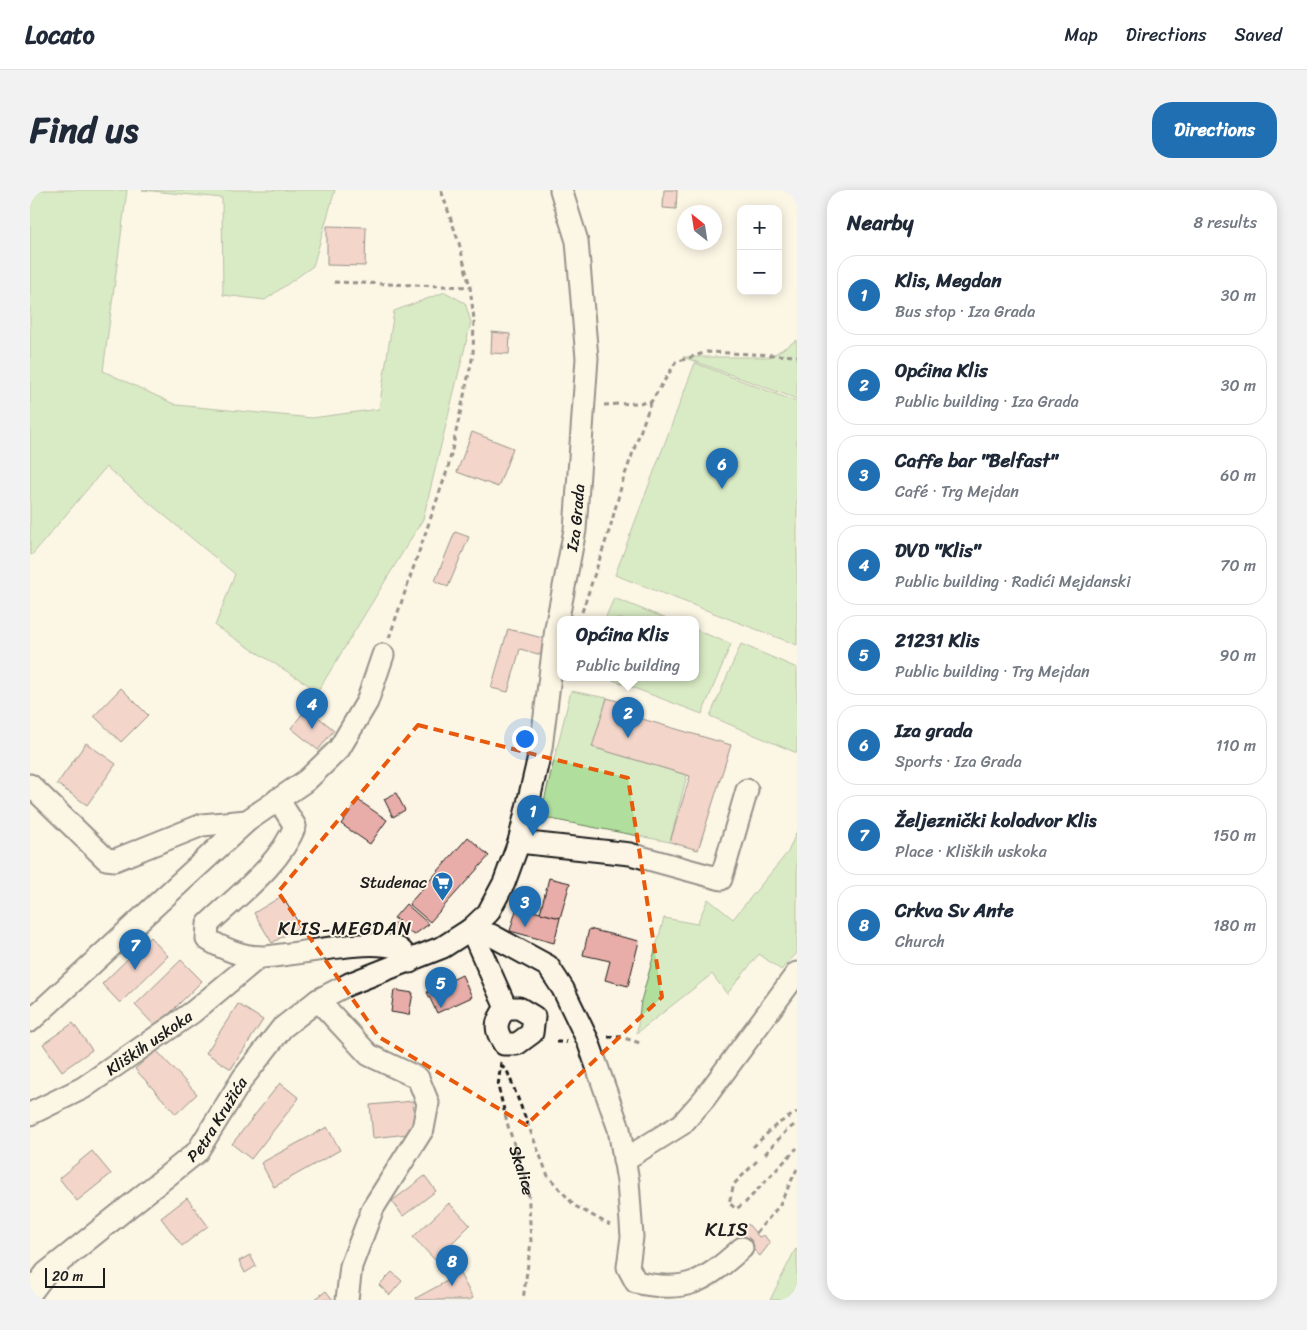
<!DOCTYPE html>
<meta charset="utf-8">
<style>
body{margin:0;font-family:Sriracha,sans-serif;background:#f2f2f3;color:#1f2937}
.controls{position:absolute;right:15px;top:15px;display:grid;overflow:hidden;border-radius:10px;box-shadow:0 2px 12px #0003}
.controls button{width:45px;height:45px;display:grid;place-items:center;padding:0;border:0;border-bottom:1px solid #e0e1e3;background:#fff;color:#1f2937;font:25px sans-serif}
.compass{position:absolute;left:647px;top:15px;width:45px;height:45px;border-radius:50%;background:#fff;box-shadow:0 2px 12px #0003;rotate:330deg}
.scale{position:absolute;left:15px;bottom:12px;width:60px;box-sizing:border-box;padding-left:5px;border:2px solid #1c1c1c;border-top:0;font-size:14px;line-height:18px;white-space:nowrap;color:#1c1c1c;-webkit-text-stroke:4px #fcf5e5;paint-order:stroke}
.you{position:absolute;left:494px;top:548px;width:18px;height:18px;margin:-12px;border:4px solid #fff;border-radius:50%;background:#1a73e8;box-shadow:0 0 0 8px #1a73e833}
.badge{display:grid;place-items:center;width:32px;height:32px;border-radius:50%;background:#1f6fb2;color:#fff;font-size:16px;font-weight:700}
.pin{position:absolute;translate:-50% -41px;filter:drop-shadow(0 1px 2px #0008)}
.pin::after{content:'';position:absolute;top:26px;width:18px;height:15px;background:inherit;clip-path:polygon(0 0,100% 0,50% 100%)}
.popup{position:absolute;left:527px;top:426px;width:142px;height:65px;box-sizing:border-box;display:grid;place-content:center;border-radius:10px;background:#fff;filter:drop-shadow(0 1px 4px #0005);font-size:16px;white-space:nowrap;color:#747a83}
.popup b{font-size:19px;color:#1f2937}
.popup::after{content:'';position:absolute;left:50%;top:100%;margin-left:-10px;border:10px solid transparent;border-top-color:#fff}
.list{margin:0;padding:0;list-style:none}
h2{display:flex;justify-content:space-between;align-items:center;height:65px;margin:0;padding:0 20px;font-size:21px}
h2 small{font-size:16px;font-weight:400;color:#747a83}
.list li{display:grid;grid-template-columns:32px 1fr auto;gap:15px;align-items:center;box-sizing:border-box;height:80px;margin:0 10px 10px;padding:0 10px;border:1px solid #e0e1e3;border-radius:20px}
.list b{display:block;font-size:19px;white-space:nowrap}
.list p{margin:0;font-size:16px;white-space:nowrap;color:#747a83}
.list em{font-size:16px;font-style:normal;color:#747a83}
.map{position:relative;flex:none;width:767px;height:1110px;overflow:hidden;border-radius:20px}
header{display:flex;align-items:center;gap:30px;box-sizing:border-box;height:70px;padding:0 25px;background:#fff;border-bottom:1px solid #e0e1e3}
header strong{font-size:24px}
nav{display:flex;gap:28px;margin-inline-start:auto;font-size:18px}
.intro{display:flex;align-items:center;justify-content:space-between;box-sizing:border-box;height:120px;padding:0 30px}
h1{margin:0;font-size:35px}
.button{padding:12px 22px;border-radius:20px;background:#1f6fb2;color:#fff;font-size:18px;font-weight:700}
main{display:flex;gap:30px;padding:0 30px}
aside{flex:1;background:#fff;border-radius:20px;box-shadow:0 2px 12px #0003}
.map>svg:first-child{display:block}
</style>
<header>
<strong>Locato</strong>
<nav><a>Map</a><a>Directions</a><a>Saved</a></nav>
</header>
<div class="intro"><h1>Find us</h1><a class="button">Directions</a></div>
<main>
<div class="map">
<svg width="767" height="1110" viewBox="0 0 767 1110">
<rect width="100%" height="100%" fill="#fcf5e5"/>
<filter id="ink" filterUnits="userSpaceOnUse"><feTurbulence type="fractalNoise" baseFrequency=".02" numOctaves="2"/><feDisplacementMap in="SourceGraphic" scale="10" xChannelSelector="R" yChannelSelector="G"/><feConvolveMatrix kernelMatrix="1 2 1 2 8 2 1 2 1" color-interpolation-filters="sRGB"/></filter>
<g filter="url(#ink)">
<g fill="#b0de9d" stroke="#667d5c">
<polygon points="0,0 97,0 73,181 146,215 282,228 349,219 364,121 415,102 435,113 441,132 393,329 288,501 185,436 205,384 76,277 2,365 0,364"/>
<polygon points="112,0 305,0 283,76 235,110 193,105 192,8"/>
<polygon points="767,150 767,209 653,167 740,167"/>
<polygon points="665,173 767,212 767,455 585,385"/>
<polygon points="584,408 637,429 575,429"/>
<polygon points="666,440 701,454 672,524 575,487 666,487"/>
<polygon points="711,454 767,478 767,563 680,526"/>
<polygon points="541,501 577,508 563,557 657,585 640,652 510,627"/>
<polygon points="767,641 767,763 751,780 729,764 697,804 682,784 607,843 611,811 634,728 667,734 678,709 703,729 758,662"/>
<polygon points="767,1059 767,1110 740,1110 765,1060"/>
</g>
<g fill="#e8ada8" stroke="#1c1c1c">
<polygon points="634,0 647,0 646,19 633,18"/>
<polygon points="297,36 336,37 335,76 297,75"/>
<polygon points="462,142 480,144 479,164 461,163"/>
<polygon points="442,242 483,258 468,297 427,282"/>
<polygon points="425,342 439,347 418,397 405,391"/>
<polygon points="478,439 520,450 515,466 490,459 478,502 461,498"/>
<polygon points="91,498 118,525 91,552 64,526"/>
<polygon points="577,508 605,516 602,526 701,555 668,660 640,652 660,586 562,557"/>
<polygon points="277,518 304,540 288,560 261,538"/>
<polygon points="56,553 86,574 57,615 27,594"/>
<polygon points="366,603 375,620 363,627 354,609"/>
<polygon points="328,610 357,630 340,654 311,634"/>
<polygon points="438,647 459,666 400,732 379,714"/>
<polygon points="519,688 540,693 530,728 510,723"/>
<polygon points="252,706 270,736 242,753 224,723"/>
<polygon points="376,714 399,734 384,745 379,742 363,744 359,736 369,731 364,728"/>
<polygon points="487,717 530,728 524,753 480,741"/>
<polygon points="559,739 609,751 598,796 575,790 580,771 553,765"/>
<polygon points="120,747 138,766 90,813 72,794"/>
<polygon points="151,770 172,791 126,837 105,815"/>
<polygon points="432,785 442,807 407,823 397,802"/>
<polygon points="364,800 383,803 379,825 361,822"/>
<polygon points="208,814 233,830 201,879 176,863"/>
<polygon points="43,833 62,860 32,881 13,854"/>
<polygon points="126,860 167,904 146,924 105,879"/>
<polygon points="250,893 269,908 221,969 202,954"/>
<polygon points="383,911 386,943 343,948 340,915"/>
<polygon points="297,937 310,960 244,997 231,973"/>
<polygon points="62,961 81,984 47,1011 29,988"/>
<polygon points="395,986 406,1001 373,1026 362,1011"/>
<polygon points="157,1008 178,1036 152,1056 131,1028"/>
<polygon points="419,1013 440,1035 405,1070 383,1047"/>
<polygon points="718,1034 729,1047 734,1045 740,1053 730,1066 708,1044"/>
<polygon points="220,1065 226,1076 215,1083 209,1071"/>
<polygon points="362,1082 372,1091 360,1105 349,1095"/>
<polygon points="430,1084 443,1108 439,1110 387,1110 386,1108"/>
<polygon points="296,1101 303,1110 284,1110"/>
</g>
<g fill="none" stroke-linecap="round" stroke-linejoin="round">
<defs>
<g id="minor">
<polyline points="0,595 76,669 85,670 172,635 217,631"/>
<path d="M248,609L265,636C249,676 208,705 178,734L177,749C191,758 213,767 230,767C265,766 337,747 367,758C373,760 376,767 380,772"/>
<polyline points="489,652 600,664 691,689 717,600"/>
<path d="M441,739L461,745L518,776L533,799L558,851L589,939L598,991L602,1047L598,1077L606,1092C657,1104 675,1091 712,1058"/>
<path d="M441,739L476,818C465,832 464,839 474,854H487L502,843L504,827L489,818H476"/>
<polyline points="288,810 339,865 388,888 398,913 393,939 343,1018 321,1076 317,1110"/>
<polyline points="0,831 217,631 277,590 309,559 337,512 353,465"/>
<path id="s2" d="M0,924L53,898L163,822L229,767"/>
<polyline points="594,970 652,934 674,909 767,783"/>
<path id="s3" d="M0,1104L16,1083L167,962L213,888L252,838L288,810L319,794L413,757L441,739L458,723L474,693L489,652L511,558L526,438L545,340L557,168L547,51L531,0"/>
</g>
</defs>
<use href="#minor" stroke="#1c1c1c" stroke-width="25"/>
<g stroke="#1c1c1c" stroke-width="3" stroke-dasharray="5 4" stroke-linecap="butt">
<polyline points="304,92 440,97"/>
<polyline points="574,215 621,212 646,172 677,162 767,166"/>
<polyline points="552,422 580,338 593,290 621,212"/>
<polyline points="359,448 418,278 443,165 444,129 440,97 429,53 411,0"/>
<polyline points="578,847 591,847 610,853"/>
<polyline points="526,852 537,852"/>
<path id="s1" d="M471,872L468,896L478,936L498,996L501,1052L493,1110"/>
<polyline points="471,875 478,883 518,986 545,1016 580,1035"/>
<polyline points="723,957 746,935 767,922"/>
<polyline points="735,964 756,941 767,933"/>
<polyline points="727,971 704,994 699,1013 706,1019 715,1013 767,958"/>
<polyline points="726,1043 749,1016 767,979"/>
</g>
<use href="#minor" stroke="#fcf5e5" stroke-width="21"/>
</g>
</g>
<path d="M0 0H767V1110H0ZM388,535L598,588L632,807L496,935L349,847L248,702Z" fill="#fcf5e5" fill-opacity=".55" fill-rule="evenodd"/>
<path fill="none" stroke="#e8590c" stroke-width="4" stroke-dasharray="10 6" stroke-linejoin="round" d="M388,535L598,588L632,807L496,935L349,847L248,702Z"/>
<defs>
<symbol id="supermarket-pin" viewBox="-11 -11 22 30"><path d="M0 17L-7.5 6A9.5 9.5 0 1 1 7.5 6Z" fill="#1f6fb2" stroke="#fcf5e5"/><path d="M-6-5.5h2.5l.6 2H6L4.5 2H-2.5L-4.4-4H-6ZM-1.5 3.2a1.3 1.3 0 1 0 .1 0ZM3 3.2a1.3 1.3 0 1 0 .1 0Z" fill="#fff"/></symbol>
</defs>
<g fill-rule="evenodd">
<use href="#supermarket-pin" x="400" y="680" width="25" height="34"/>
</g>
<g text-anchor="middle" stroke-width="4" stroke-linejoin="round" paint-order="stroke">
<g font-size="16" fill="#1c1c1c" stroke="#fcf5e5">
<text dy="6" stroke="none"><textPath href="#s3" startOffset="1016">Iza Grada</textPath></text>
<text dy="6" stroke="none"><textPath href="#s2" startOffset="139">Kliških uskoka</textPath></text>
<text dy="6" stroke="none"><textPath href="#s3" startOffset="258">Petra Kružića</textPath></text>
<text dy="6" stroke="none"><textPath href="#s1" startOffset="112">Skalice</textPath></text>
</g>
<g font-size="16" fill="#1c1c1c" stroke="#fcf5e5" text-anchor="end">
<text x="397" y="698">Studenac</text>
</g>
<g font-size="19" letter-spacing="1" fill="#1c1c1c" stroke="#fcf5e5">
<text x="315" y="745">KLIS-MEGDAN</text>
<text x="697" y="1046">KLIS</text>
</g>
</g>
</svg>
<div class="controls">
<button>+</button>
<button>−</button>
</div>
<svg class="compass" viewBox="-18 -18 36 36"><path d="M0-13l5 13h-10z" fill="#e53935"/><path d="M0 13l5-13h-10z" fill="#747a83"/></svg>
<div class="scale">20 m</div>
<div class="you"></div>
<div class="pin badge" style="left:503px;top:646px">1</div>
<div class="pin badge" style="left:598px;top:548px">2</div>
<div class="popup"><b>Općina Klis</b>Public building</div>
<div class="pin badge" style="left:495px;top:737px">3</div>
<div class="pin badge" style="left:282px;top:539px">4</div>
<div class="pin badge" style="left:411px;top:818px">5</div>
<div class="pin badge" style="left:692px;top:299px">6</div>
<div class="pin badge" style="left:105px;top:780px">7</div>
<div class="pin badge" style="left:422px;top:1096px">8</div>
</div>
<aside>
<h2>Nearby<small>8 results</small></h2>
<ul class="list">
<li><span class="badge">1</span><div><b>Klis, Megdan</b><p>Bus stop · Iza Grada</p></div><em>30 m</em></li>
<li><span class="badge">2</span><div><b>Općina Klis</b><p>Public building · Iza Grada</p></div><em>30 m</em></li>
<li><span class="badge">3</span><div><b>Caffe bar &quot;Belfast&quot;</b><p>Café · Trg Mejdan</p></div><em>60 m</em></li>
<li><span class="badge">4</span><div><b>DVD &quot;Klis&quot;</b><p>Public building · Radići Mejdanski</p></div><em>70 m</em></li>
<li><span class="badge">5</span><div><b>21231 Klis</b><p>Public building · Trg Mejdan</p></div><em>90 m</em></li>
<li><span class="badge">6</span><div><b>Iza grada</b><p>Sports · Iza Grada</p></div><em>110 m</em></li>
<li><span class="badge">7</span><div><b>Željeznički kolodvor Klis</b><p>Place · Kliških uskoka</p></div><em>150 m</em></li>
<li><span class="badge">8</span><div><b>Crkva Sv Ante</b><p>Church</p></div><em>180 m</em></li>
</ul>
</aside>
</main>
